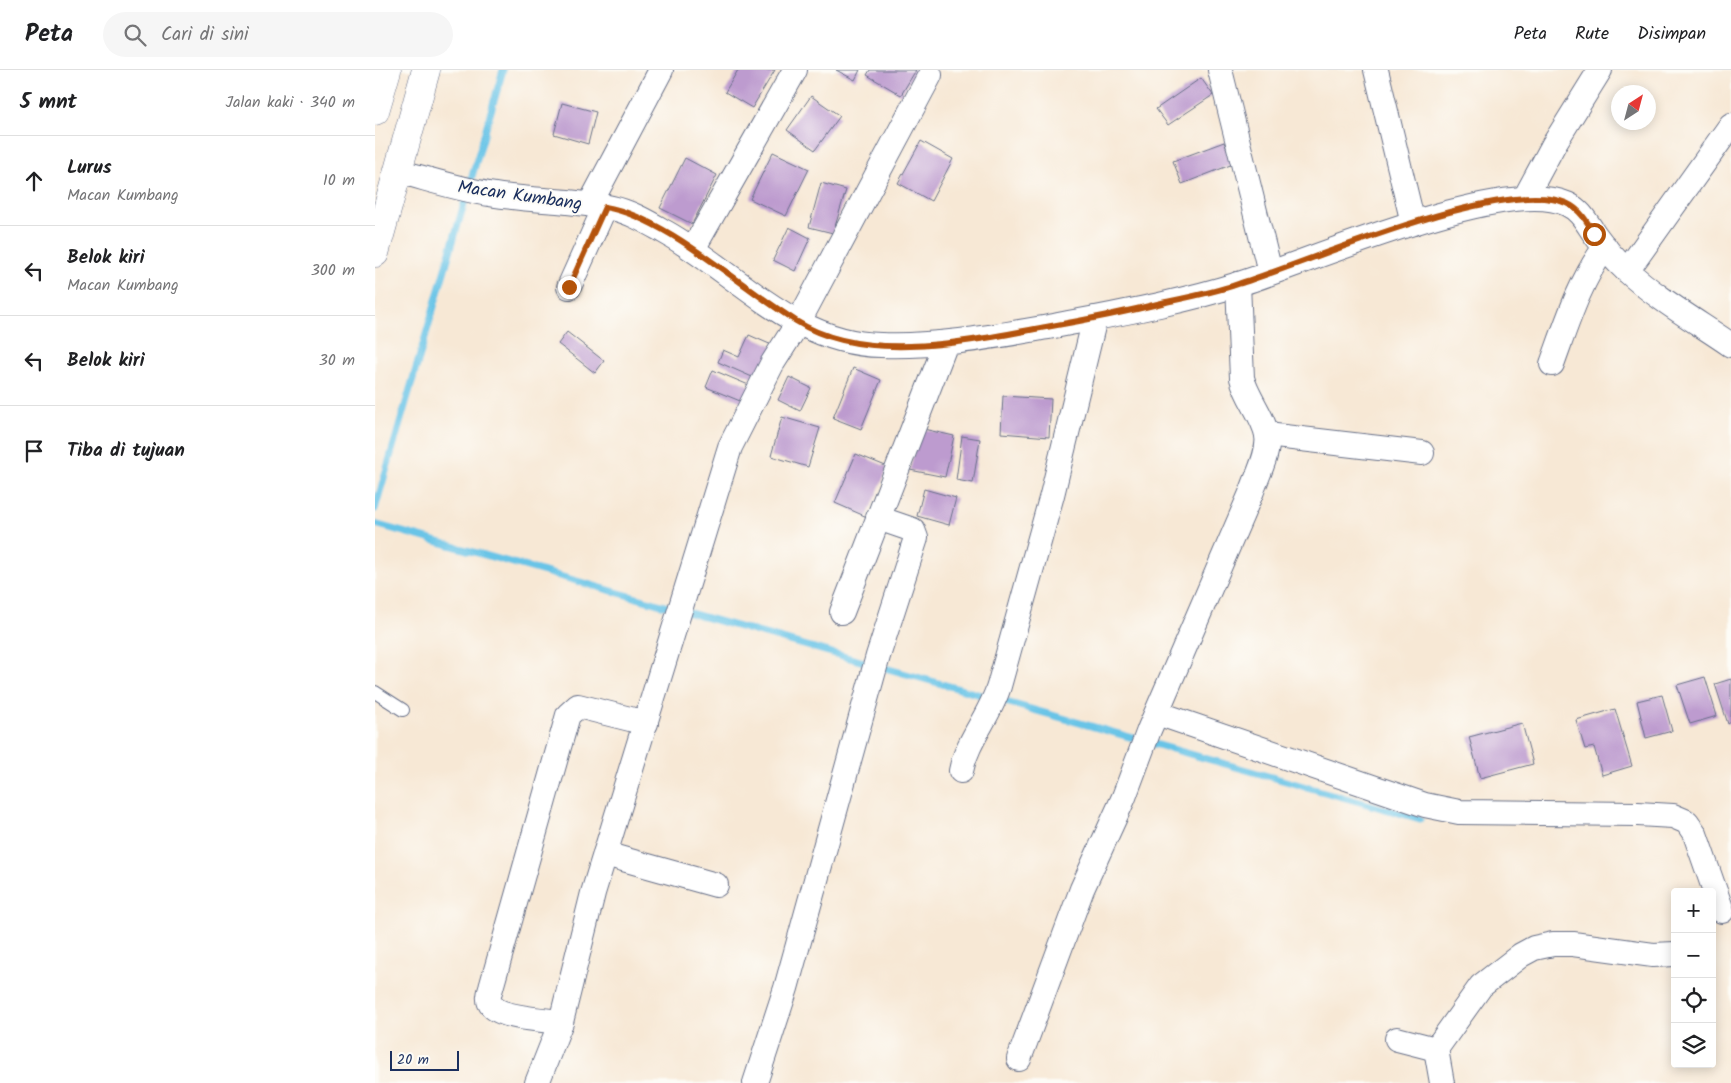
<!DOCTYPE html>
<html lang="id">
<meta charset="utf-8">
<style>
body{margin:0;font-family:Kalam,sans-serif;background:#f6f6f6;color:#202124}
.controls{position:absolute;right:15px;bottom:15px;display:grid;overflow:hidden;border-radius:5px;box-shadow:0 2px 12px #0003}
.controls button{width:45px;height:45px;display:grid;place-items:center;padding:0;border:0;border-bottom:1px solid #e0e0e0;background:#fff;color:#202124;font:25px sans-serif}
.compass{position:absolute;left:1236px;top:15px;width:45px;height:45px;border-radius:50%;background:#fff;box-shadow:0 2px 12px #0003;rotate:36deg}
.scale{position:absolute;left:15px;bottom:12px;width:69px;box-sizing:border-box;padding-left:5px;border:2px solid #1b2f5e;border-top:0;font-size:14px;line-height:18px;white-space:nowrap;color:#1b2f5e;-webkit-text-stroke:4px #fdfcf7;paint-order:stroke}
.stop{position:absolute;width:15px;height:15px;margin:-11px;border:4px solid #b45309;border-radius:50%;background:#fff}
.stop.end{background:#b45309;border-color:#fff;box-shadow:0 1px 5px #0008}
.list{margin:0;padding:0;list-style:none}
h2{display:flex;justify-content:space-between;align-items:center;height:65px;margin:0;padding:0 20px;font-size:21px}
h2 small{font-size:16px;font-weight:400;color:#757577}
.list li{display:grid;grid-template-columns:32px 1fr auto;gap:15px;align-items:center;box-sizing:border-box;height:90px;padding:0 20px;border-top:1px solid #e0e0e0}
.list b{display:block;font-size:19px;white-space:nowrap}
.list p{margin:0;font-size:16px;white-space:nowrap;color:#757577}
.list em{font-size:16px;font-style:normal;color:#757577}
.icon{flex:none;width:28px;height:28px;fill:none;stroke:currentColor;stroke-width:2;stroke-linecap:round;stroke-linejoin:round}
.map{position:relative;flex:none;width:1356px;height:1013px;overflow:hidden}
header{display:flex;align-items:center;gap:30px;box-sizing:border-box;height:70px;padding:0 25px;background:#fff;border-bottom:1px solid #e0e0e0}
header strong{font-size:24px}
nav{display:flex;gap:28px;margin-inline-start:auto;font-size:18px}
.search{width:350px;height:45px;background:#f6f6f6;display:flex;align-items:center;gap:12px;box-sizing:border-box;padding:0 18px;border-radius:28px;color:#757577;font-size:19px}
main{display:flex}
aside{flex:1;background:#fff}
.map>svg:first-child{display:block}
</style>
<header>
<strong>Peta</strong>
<div class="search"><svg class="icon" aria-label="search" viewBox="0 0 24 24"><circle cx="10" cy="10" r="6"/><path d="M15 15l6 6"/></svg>Cari di sini</div>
<nav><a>Peta</a><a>Rute</a><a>Disimpan</a></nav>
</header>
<main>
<aside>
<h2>5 mnt<small>Jalan kaki · 340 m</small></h2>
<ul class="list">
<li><svg class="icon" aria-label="ahead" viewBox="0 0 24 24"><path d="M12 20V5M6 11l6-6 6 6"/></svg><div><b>Lurus</b><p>Macan Kumbang</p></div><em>10 m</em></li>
<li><svg class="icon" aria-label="left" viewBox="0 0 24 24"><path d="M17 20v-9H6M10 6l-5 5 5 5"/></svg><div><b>Belok kiri</b><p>Macan Kumbang</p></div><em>300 m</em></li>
<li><svg class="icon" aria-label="left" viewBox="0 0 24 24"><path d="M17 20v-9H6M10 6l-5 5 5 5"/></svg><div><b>Belok kiri</b></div><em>30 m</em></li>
<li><svg class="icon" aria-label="arrive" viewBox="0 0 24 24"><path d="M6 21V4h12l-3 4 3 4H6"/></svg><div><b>Tiba di tujuan</b></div></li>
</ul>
</aside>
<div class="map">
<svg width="1356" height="1013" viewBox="0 0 1356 1013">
<rect width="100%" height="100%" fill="#fdfcf7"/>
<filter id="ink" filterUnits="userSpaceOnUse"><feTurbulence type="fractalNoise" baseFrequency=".02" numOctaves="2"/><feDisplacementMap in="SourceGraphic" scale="10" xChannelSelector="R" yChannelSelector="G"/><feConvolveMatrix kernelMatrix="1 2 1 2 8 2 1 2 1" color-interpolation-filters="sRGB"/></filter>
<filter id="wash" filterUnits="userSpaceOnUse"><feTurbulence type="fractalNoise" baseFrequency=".0096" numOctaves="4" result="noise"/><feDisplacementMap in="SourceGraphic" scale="20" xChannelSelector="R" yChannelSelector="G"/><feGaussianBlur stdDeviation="1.12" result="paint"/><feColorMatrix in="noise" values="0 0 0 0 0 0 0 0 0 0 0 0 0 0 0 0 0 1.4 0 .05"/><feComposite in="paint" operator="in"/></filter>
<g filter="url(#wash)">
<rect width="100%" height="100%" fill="#f7e8d5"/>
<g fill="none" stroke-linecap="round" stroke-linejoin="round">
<g stroke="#69c4e7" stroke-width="7">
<polyline points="0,439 128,0"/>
<polyline points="0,454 1045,749"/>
</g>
</g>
<g id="blocks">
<g fill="#bd9bcf">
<polygon points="363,0 400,0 377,38 350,22"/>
<polygon points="461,0 485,0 480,10"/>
<polygon points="495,0 541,0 526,25 492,5"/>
<polygon points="826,8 838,25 793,55 781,39"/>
<polygon points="436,26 465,46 440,80 412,60"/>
<polygon points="187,33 221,42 213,74 179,64"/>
<polygon points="546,71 578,89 556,131 523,113"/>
<polygon points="849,72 858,94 807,114 798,91"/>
<polygon points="398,82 434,99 411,146 375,129"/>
<polygon points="310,88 342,105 317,154 285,138"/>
<polygon points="446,113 471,120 458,163 434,157"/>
<polygon points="414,157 435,168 420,201 398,190"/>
<polygon points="192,262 229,291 220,303 183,274"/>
<polygon points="374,265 399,276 384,310 343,292 348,280 364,287"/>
<polygon points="478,298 506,310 486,359 458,348"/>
<polygon points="338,300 376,316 370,333 331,317"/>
<polygon points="414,307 436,318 425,341 403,330"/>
<polygon points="628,326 676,329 674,367 626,363"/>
<polygon points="407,347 445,358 433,397 396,386"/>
<polygon points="544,358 579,366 570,407 535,400"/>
<polygon points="587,366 605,369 598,413 581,410"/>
<polygon points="481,384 513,397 492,447 460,433"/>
<polygon points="549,419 581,428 574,455 542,446"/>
<polygon points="1330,607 1342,646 1315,654 1302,615"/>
<polygon points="1356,609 1356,652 1353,654 1340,614"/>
<polygon points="1287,625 1297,661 1271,668 1262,631"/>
<polygon points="1240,639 1257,696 1227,705 1219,677 1210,679 1201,650"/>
<polygon points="1147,653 1158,694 1105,708 1094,667"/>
</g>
</g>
</g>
<g filter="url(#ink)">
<use href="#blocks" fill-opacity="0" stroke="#687088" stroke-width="1"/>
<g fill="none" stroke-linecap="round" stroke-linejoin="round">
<defs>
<polyline id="service" points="0,622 28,640"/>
<g id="minor">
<polyline points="845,0 895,202"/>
<polyline points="1001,0 1038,153"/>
<path d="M22,101C53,109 83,119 114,124C155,131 197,130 237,138C256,142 274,153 290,162C361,202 419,274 506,275C565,277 621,266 679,256C741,244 804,233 864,214C931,193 1132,105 1192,134C1207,141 1212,154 1221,166C1229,177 1239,189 1250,199C1281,228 1321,251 1356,275"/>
<polyline points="1150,128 1179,74 1225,0"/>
<polyline points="215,134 286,0"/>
<polyline points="318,179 420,0"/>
<polyline points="1252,201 1356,55"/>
<polyline points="194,217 230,137"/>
<path d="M1177,294C1192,253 1204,213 1230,177"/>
<polyline points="892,365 1047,383"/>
<polyline points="467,542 571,273"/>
<polyline points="782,643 1050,735 1084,742 1263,744 1298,746 1312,752 1320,764 1347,841"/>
<path d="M586,701C592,670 615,646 624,616L677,425L720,248"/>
<polyline points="230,784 341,815"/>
<path d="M186,952C170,950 127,948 117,936C112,931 114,924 116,918L193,645L203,636L271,653"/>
<polyline points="1022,969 1061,979"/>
<path d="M644,989L707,819L749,727L774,660L877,421C882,406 895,382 892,365C888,345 872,328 867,308L863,214"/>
<polyline points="162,1013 186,952 218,823 355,377 397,294 423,253 555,5"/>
<polyline points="380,1013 411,918 503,586 541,468 538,460 503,448"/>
<polyline points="1067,1013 1061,979 1106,916 1146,885 1159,878 1178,874 1198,874 1278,885 1300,884"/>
</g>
<g id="trunk">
<polyline points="0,41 12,0"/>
<polyline points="0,183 51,0"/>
</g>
</defs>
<use href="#service" stroke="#687088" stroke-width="14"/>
<use href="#minor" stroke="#687088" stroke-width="26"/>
<use href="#trunk" stroke="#687088" stroke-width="29"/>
<use href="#service" stroke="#fff" stroke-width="12"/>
<use href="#minor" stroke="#fff" stroke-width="24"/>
<use href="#trunk" stroke="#fff" stroke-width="28"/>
</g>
</g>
<g fill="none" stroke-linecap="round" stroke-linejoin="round" filter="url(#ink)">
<path stroke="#b45309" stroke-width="6" d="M194,217L230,137C291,147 367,218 421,251C490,295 595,271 671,257C711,250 751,242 791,232C815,227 840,222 863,214C933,193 1127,106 1191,133C1205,139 1212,151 1219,164"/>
</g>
<g text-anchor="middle" stroke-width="4" stroke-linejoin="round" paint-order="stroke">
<g font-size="18" fill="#1b2f5e" stroke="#fdfcf7">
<text transform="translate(145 125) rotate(8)" y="6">Macan Kumbang</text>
</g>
</g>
</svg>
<div class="controls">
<button>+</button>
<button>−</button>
<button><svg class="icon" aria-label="locate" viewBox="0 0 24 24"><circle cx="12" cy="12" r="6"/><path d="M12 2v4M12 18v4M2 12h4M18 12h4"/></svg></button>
<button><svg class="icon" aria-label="layers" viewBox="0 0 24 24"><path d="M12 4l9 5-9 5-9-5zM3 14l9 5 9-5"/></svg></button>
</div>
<svg class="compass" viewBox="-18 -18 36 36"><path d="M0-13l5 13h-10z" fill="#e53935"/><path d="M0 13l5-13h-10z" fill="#757577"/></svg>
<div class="scale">20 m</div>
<div class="stop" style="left:1219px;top:164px"></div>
<div class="stop end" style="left:194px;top:217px"></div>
</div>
</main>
